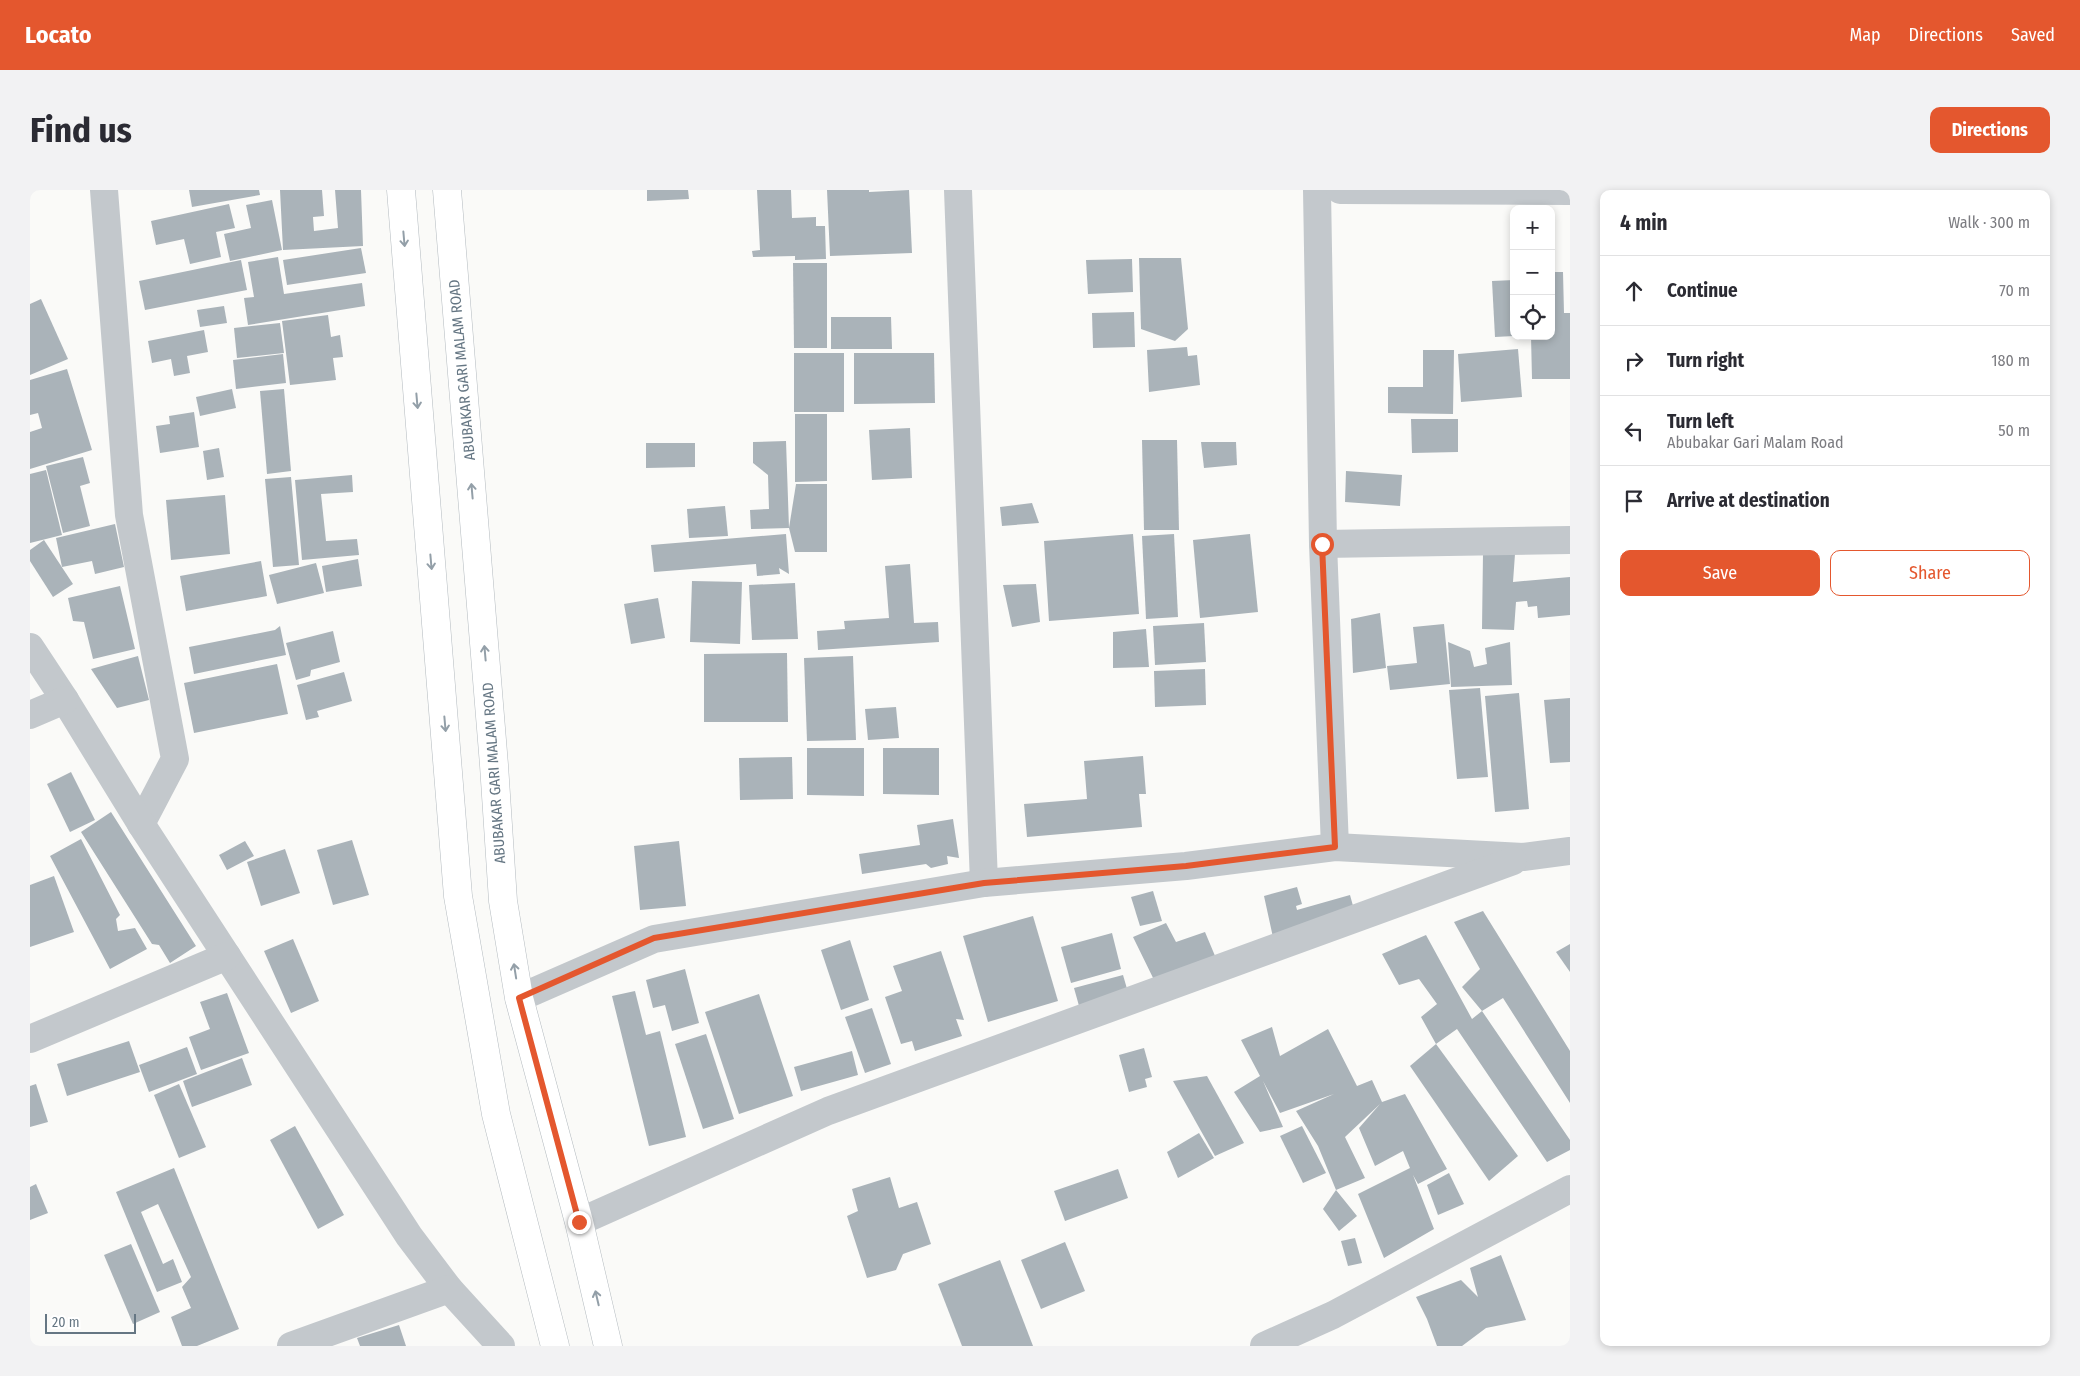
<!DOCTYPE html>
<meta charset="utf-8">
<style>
body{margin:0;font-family:"Fira Sans Condensed",sans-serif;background:#f2f2f3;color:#2b2b33}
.controls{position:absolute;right:15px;top:15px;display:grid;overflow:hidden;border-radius:10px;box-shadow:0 2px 8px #0003}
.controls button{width:45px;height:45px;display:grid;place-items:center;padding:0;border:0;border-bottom:1px solid #e1e1e2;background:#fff;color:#2b2b33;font:25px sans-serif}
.scale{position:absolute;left:15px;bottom:12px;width:91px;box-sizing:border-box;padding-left:5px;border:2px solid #657683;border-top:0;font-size:14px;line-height:18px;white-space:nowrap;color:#657683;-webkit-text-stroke:4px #fff;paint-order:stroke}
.stop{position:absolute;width:15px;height:15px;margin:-11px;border:4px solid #e4572e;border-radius:50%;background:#fff}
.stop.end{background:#e4572e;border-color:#fff;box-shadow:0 1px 5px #0008}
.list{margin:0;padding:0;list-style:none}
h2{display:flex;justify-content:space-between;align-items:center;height:65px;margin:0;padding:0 20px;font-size:21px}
h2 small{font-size:16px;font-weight:400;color:#7c7c81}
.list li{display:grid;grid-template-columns:32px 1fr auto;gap:15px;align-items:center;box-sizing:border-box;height:70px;padding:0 20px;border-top:1px solid #e1e1e2}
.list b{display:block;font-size:19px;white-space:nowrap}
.list p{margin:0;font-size:16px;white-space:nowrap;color:#7c7c81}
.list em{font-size:16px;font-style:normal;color:#7c7c81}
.actions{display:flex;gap:10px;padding:15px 20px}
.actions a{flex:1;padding:11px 0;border:1px solid #e4572e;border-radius:10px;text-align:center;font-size:18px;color:#e4572e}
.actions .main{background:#e4572e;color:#fff}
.icon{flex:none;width:28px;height:28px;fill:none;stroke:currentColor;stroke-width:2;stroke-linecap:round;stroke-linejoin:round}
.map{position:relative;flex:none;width:1540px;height:1156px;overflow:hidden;border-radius:10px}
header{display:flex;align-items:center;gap:30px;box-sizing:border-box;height:70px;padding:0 25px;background:#e4572e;color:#fff}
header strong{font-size:24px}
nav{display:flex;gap:28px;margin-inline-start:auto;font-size:18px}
.intro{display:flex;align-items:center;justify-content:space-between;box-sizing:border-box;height:120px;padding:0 30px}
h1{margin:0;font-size:35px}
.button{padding:12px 22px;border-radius:10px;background:#e4572e;color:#fff;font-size:18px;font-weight:700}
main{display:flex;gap:30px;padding:0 30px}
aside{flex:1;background:#fff;border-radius:10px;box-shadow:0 2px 8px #0003}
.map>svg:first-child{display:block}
</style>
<header>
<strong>Locato</strong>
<nav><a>Map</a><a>Directions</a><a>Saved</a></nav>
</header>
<div class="intro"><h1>Find us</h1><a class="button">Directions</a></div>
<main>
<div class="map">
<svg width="1540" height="1156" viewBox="0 0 1540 1156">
<rect width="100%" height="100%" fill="#fafaf8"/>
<g fill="#aab3b9">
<polygon points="159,0 229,0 230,5 162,17"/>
<polygon points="250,0 292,0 294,26 283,27 284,41 308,38 305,0 331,0 333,56 253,60"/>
<polygon points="617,0 658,0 659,9 617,11"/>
<polygon points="727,0 761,0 762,28 786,27 786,36 795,36 796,69 765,70 765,66 723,67 722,61 730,60"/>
<polygon points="797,0 839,0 839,2 879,0 882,63 800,66"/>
<polygon points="242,10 252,60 200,71 194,44 221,38 216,15"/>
<polygon points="199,14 205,38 186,42 191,67 160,74 154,49 126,55 121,31"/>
<polygon points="331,58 336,83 257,95 253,70"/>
<polygon points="248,67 254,104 332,93 335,116 218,135 214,108 224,107 218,72"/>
<polygon points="1109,68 1151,68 1158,139 1145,151 1111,139"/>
<polygon points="1102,69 1103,102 1058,104 1056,70"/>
<polygon points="211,70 217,100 115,120 109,91"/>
<polygon points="763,73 797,73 797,158 764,158"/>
<polygon points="1521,82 1533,82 1534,123 1540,123 1540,189 1502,189 1501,146 1521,146"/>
<polygon points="1484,90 1484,146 1465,147 1462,91"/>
<polygon points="11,109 38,169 0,185 0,114"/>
<polygon points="194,116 197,133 170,137 167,120"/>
<polygon points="1104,122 1105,157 1063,158 1062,123"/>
<polygon points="298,125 301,147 310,145 313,167 303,168 306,190 260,195 252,131"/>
<polygon points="801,127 861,127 862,159 801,159"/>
<polygon points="250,133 254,163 207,168 204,138"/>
<polygon points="174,140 178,162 157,166 160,183 144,186 141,169 122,173 118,151"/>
<polygon points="1157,157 1158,166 1167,165 1170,195 1119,202 1117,160"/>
<polygon points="1488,159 1492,207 1431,212 1428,164"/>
<polygon points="1393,160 1424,160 1423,224 1358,223 1358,197 1393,197"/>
<rect x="764" y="163" width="50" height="59"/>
<polygon points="824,163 904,163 905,213 824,214"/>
<polygon points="253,164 256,193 206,199 203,170"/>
<polygon points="37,179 62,260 0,279 0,242 12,238 8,223 0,225 0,190"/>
<polygon points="202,199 206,218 170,226 166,207"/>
<polygon points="254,199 261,281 237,284 230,201"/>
<polygon points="164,222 169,257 130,263 126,236 140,234 139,226"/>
<polygon points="765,224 797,224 797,291 765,292"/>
<polygon points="1381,229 1428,229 1428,262 1382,263"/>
<polygon points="880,238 882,288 842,290 839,240"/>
<polygon points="1112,250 1147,250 1149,340 1114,340"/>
<polygon points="756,251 759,338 721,339 720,320 739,319 738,285 723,273 723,252"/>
<polygon points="1171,252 1206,252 1207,275 1174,278"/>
<polygon points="616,253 665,253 665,277 616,278"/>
<polygon points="189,258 194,287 177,290 173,261"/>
<polygon points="53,267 60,293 50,296 60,336 33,343 16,276"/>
<polygon points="16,280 32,345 0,353 0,284"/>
<polygon points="1316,281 1372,285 1370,316 1315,312"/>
<polygon points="322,285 323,302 291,304 296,351 327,349 329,365 272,370 265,290"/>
<polygon points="261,287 269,375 243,377 235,289"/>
<polygon points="766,294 797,294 797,362 765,362 759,338"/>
<polygon points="195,305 200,364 141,370 136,310"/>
<polygon points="1002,313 1009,333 972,336 970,317"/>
<polygon points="695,316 698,346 659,348 657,319"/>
<polygon points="85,334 94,377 65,384 62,371 32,377 26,348"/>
<polygon points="756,344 759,384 749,378 750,384 727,386 726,374 624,382 621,355"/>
<polygon points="1103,344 1109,424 1019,431 1014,351"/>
<polygon points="1144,344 1148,427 1116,429 1112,346"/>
<polygon points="1220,344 1228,422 1170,428 1163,350"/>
<polygon points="14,350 43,394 23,407 0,371 0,360"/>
<polygon points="1453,363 1485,364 1483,392 1540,387 1540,425 1508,428 1507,416 1498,417 1497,411 1486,412 1484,440 1452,439"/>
<polygon points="328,369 332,396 296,402 292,376"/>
<polygon points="231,371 237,406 156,421 150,386"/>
<polygon points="286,373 294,403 247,414 239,385"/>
<polygon points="880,374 884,433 908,432 909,452 788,460 787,441 815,439 814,431 859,428 855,376"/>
<polygon points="662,391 712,392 710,454 660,452"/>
<polygon points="765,393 768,449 722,450 719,395"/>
<polygon points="1006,394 1010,432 982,437 973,395"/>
<polygon points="90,396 105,459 63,469 54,432 43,431 38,408"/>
<polygon points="628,408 635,448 601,454 594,414"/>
<polygon points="1350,423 1356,478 1323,483 1321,429"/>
<polygon points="1174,433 1176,472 1125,475 1123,436"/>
<polygon points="1414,434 1420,494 1360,500 1357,476 1387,473 1383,437"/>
<polygon points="250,436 256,465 164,484 159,457 245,440"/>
<polygon points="1116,439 1119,477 1083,478 1083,442"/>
<polygon points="303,441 310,472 281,480 280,486 266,490 256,453"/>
<polygon points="1418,452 1440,461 1444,477 1457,474 1455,458 1480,452 1482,495 1421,497"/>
<polygon points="757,463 758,532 674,532 674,464"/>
<polygon points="108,466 119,510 87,518 61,479"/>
<polygon points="823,466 826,550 777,551 774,468"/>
<polygon points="247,474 258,524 164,543 154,493"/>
<polygon points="1175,479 1176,515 1125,517 1124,481"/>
<polygon points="314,482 322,511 287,521 289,527 276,530 267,495"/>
<polygon points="1450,498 1458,587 1427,589 1419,500"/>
<polygon points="1489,503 1499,619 1465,622 1455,506"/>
<polygon points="1540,508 1540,572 1520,573 1514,510"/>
<polygon points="866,517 869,548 838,550 835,519"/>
<polygon points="777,558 834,558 834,606 777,605"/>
<polygon points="853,558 909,558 909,605 853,604"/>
<polygon points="1113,566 1116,604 1109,604 1112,637 997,647 994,614 1057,609 1054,571"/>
<polygon points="762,567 763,609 710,610 709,568"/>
<polygon points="41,582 65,630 40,642 17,594"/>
<polygon points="81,622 166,756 140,773 129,755 122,754 51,642"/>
<polygon points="923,629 929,668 917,666 918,674 901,678 896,674 832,684 829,664 890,655 887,635"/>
<polygon points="51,649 90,725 86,729 88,741 105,738 117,759 80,779 20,666"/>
<polygon points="322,650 339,705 303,715 287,660"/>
<polygon points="215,651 224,666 197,680 189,665"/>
<polygon points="649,651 656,716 610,720 604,656"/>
<polygon points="255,659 270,703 231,716 217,672"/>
<polygon points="24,686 44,742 0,757 0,695"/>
<polygon points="1267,697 1272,714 1266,716 1267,720 1320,705 1325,723 1244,752 1234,706"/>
<polygon points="1123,701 1132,731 1110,736 1101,707"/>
<polygon points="1453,721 1540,861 1540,913 1473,808 1452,821 1540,950 1540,960 1517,972 1427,839 1406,854 1391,827 1407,814 1389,789 1369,795 1352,764 1396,745 1442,829 1452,821 1432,797 1450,779 1424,732"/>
<polygon points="1003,726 1028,811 958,832 933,746"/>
<polygon points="1136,733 1146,752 1175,742 1188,773 1127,796 1103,747"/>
<polygon points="1082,743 1091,779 1041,793 1031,757"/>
<polygon points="263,749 289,811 261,823 234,761"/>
<polygon points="820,750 839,810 811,820 791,760"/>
<polygon points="1540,754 1540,782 1526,762"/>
<polygon points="911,761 934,830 926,829 932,846 885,861 882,851 871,854 855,807 872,801 863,776"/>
<polygon points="655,779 669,833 642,841 635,815 623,818 616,790"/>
<polygon points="1093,785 1100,809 1051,823 1044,798"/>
<polygon points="605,801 616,845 630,841 656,947 619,956 582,806"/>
<polygon points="197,803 219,863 171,880 159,847 180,839 170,812"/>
<polygon points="729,804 763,906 709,924 675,822"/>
<polygon points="842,818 861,874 835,883 815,827"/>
<polygon points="1242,837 1250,866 1298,839 1327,896 1342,890 1352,912 1375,904 1417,979 1388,994 1383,985 1404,1039 1354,1068 1328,1004 1380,978 1373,961 1345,976 1329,938 1350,914 1315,947 1335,988 1306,1000 1327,1026 1309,1041 1293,1019 1306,1000 1288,956 1266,921 1304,904 1250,923 1233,891 1253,937 1230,942 1204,902 1230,886 1211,850"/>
<polygon points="676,844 704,929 673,939 645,854"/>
<polygon points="99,851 110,882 37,906 27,874"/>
<polygon points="1406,854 1488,966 1459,991 1380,876"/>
<polygon points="157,857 167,884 119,902 109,875"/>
<polygon points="1114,858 1122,887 1115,889 1117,897 1099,902 1089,865"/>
<polygon points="822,861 828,885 771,901 764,877"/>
<polygon points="212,868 222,895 162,917 153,891"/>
<polygon points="1177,886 1214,953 1185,966 1143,891"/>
<polygon points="6,894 18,932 0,937 0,896"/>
<polygon points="149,894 176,957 149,968 124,905"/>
<polygon points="265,936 314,1025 288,1039 240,950"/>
<polygon points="1272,936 1296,983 1273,993 1250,946"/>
<polygon points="1169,943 1184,968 1148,988 1137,962"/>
<polygon points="144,978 209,1139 167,1156 152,1156 141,1127 161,1118 152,1097 161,1087 128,1014 111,1022 133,1074 143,1069 152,1092 127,1102 86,1002"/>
<polygon points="1088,979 1098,1008 1035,1031 1024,1001"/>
<polygon points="1419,983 1434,1014 1408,1025 1397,995"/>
<polygon points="860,987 869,1018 887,1012 901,1054 873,1064 866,1080 837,1088 817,1026 828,1021 822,999"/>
<polygon points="6,994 18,1023 0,1030 0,997"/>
<polygon points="1325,1048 1332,1073 1318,1076 1311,1051"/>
<polygon points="1035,1052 1055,1101 1011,1119 991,1070"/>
<polygon points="101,1054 130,1122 103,1134 74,1065"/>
<polygon points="1471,1065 1496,1130 1456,1138 1432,1156 1407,1156 1397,1129 1386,1107 1431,1090 1448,1107 1440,1078"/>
<polygon points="970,1070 1003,1156 932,1156 908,1094"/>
<polygon points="369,1135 376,1156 330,1156 327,1148"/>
</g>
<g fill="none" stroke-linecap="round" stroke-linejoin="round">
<defs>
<g id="secondary">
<polyline points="371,0 428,706 466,924 525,1156"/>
<polyline points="417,0 464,575 473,711 489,808 549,1032 578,1156"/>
</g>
</defs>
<use href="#secondary" stroke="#b3babf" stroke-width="29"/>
<g stroke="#c3c8cc" stroke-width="28">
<polyline points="74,0 99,325 145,569 111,634"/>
<polyline points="928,0 954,693"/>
<polyline points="1287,0 1293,354 1305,657"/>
<polyline points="1310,0 1540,1"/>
<polyline points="1293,354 1540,350"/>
<polyline points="0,457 35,510 111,634 379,1046 419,1099 471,1156"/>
<polyline points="0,525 35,510"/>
<polyline points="489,808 624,749 954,693 1156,676 1305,657 1493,667 1540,661"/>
<polyline points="0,849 197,766"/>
<polyline points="549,1032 798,921 1483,671"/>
<polyline points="261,1156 419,1099"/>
<polyline points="1234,1156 1303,1125 1540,999"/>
</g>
<use href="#secondary" stroke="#fff" stroke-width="28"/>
</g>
<defs><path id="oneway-shaft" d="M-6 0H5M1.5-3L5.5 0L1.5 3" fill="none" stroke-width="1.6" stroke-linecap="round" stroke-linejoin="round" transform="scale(1.25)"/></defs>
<g stroke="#939fa8">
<use href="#oneway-shaft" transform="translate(374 49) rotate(85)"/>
<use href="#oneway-shaft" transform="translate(387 211) rotate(85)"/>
<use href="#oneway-shaft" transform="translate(442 301) rotate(-95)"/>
<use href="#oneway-shaft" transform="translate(401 372) rotate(85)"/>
<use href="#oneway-shaft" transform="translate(455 463) rotate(-95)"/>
<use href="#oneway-shaft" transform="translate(415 534) rotate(85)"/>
<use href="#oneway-shaft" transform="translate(485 781) rotate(-99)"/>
<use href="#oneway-shaft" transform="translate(567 1108) rotate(-103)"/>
</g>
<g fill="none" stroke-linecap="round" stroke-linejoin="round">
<polyline stroke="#e4572e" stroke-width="6" points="549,1032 489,808 624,748 954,693 1156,676 1305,657 1292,354"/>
</g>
<g text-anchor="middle" stroke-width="5" stroke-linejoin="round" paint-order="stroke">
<g font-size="15" fill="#657683" stroke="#fff">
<text transform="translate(432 180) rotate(-95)" y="5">ABUBAKAR GARI MALAM ROAD</text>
<text transform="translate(464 583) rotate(-94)" y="5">ABUBAKAR GARI MALAM ROAD</text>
</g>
</g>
</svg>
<div class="controls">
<button>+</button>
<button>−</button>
<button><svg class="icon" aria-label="locate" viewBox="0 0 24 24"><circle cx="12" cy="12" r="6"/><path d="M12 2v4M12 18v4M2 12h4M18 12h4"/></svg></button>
</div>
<div class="scale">20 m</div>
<div class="stop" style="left:1292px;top:354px"></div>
<div class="stop end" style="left:549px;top:1032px"></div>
</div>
<aside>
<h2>4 min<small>Walk · 300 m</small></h2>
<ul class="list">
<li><svg class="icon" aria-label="ahead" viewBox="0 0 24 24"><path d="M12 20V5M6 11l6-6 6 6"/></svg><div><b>Continue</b></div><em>70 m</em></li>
<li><svg class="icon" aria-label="right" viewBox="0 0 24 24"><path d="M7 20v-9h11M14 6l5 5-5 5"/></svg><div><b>Turn right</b></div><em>180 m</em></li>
<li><svg class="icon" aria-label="left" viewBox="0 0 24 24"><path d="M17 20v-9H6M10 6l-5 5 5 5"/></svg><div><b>Turn left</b><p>Abubakar Gari Malam Road</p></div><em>50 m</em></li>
<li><svg class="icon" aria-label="arrive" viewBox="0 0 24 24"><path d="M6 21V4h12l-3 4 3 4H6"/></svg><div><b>Arrive at destination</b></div></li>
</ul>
<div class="actions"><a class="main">Save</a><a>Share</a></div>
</aside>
</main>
